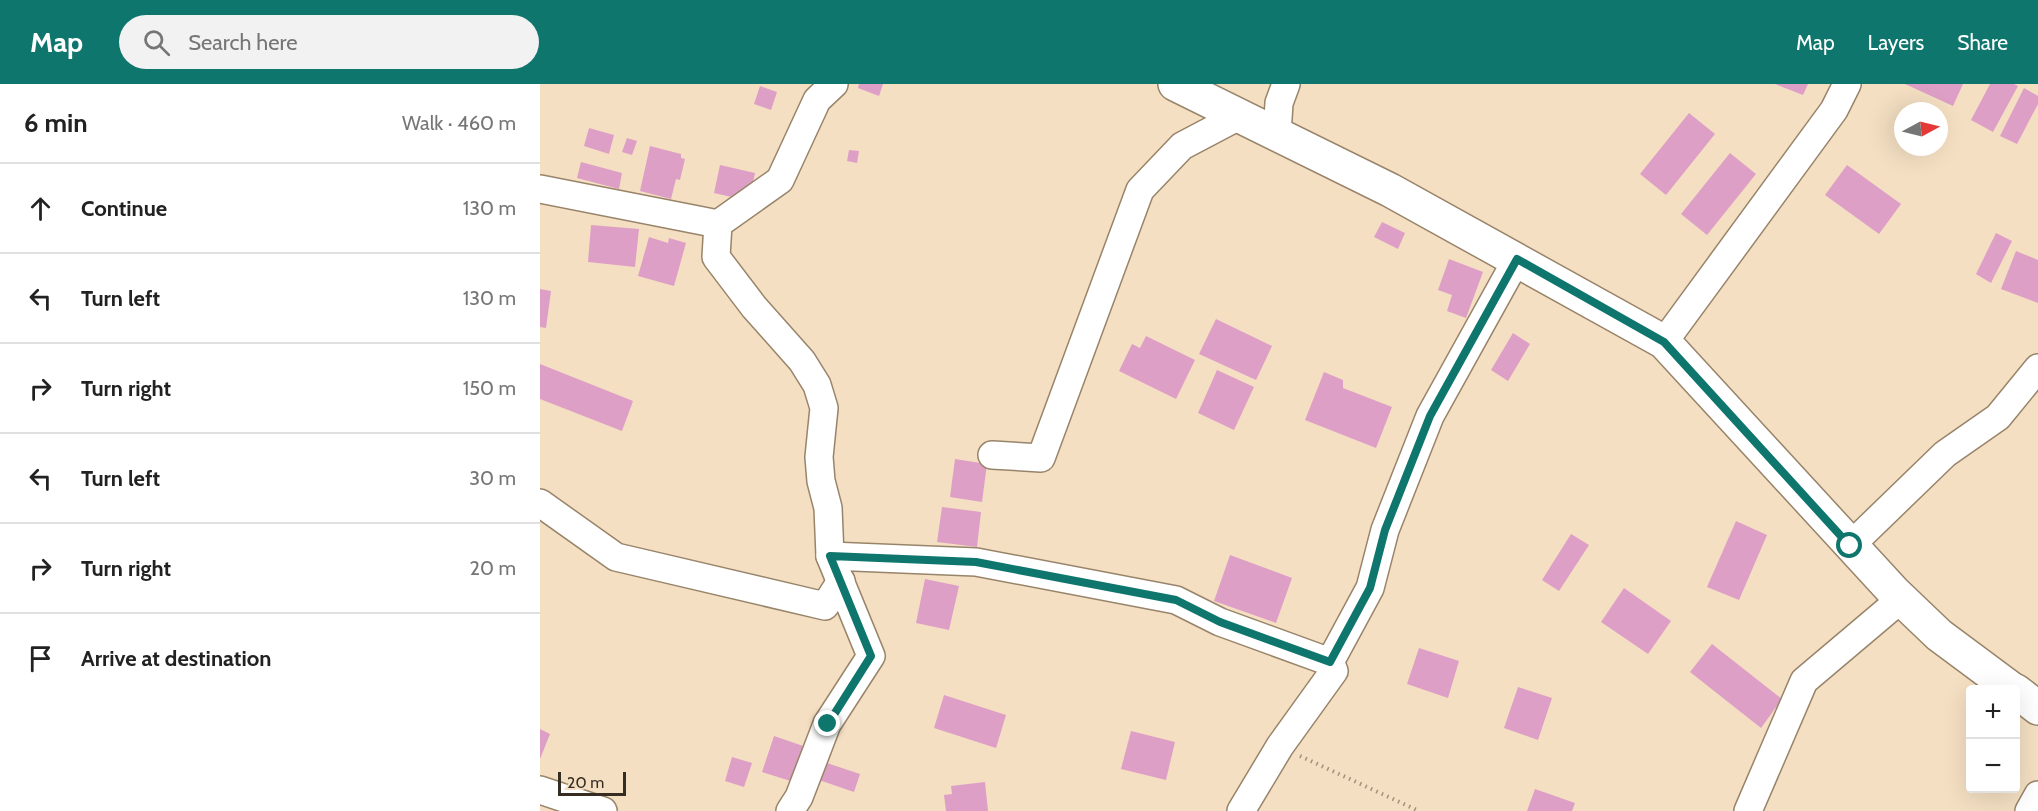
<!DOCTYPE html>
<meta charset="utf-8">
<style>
body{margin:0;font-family:Cabin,sans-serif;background:#f2f2f2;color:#222}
.controls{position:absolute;right:18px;bottom:18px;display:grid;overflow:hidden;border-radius:6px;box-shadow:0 6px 24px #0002}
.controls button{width:54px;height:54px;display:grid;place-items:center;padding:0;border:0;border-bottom:2px solid #e0e0e0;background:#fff;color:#222;font:30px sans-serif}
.compass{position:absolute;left:1354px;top:18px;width:54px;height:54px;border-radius:50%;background:#fff;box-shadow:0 6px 24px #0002;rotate:83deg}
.scale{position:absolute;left:18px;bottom:15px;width:68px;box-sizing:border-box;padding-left:6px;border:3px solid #352d22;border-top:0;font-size:16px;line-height:21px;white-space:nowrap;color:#352d22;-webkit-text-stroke:4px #f4dfc2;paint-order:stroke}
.stop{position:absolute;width:18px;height:18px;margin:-14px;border:4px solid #0f766e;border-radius:50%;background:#fff}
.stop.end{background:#0f766e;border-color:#fff;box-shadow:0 2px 6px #0008}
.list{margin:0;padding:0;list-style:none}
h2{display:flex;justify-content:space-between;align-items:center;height:78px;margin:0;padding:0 24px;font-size:26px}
h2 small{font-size:20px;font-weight:400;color:#767676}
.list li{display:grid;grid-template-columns:39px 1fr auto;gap:18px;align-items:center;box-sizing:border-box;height:90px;padding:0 24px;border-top:2px solid #e0e0e0}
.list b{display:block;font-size:22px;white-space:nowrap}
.list em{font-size:20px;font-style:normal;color:#767676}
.icon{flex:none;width:33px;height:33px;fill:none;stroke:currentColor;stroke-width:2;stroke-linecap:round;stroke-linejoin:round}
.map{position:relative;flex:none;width:1498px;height:727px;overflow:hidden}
header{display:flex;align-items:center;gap:36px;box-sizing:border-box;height:84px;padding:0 30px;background:#0f766e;color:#fff}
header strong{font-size:28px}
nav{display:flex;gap:33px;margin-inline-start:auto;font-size:21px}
.search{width:420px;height:54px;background:#f2f2f2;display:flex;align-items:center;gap:15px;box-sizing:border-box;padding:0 21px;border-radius:33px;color:#767676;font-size:22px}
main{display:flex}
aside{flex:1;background:#fff}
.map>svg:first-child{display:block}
</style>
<header>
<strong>Map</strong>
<div class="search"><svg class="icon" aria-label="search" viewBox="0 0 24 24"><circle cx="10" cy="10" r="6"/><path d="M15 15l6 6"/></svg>Search here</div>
<nav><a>Map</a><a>Layers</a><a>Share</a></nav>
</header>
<main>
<aside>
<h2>6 min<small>Walk · 460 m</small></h2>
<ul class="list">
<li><svg class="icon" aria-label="ahead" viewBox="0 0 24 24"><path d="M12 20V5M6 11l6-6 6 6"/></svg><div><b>Continue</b></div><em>130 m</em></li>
<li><svg class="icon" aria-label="left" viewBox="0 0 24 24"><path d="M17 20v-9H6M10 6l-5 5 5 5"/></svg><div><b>Turn left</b></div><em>130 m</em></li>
<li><svg class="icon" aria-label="right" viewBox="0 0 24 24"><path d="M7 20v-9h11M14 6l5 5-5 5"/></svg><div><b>Turn right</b></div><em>150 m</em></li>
<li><svg class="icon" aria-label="left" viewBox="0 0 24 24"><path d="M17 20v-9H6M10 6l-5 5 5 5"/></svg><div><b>Turn left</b></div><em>30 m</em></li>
<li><svg class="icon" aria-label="right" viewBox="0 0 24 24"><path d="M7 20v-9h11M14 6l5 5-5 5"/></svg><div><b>Turn right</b></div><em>20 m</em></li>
<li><svg class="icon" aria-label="arrive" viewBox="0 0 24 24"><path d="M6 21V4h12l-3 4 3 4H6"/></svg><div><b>Arrive at destination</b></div></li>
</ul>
</aside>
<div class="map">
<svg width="1498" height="727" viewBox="0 0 1498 727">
<rect width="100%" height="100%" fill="#f4dfc2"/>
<g fill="#de9fc7">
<polygon points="319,0 343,0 339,12 318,4"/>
<polygon points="1235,0 1268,0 1263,11"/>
<polygon points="1365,0 1423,0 1413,22"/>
<polygon points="1450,0 1474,0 1478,2 1453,48 1431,36"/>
<polygon points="220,2 237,8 231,26 214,20"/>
<polygon points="1484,4 1498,12 1498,20 1477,60 1460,52"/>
<polygon points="1149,29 1175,50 1126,111 1100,90"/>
<polygon points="49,44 74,51 69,70 44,62"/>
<polygon points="87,54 97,57 92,71 82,68"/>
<polygon points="110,62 141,70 141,74 145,75 140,96 136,95 131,115 100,107"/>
<polygon points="309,66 319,67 317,79 307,77"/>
<polygon points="1190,69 1216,90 1167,151 1141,130"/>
<polygon points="41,78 82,89 79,105 37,94"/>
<polygon points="180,81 215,89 209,117 174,109"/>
<polygon points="1307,81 1361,120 1339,150 1285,111"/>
<polygon points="842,138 865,149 858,165 834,153"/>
<polygon points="51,141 99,145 95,183 48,178"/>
<polygon points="1456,149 1472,157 1451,199 1436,190"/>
<polygon points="109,153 128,159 129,154 146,159 134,202 98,192"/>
<polygon points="1476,167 1498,176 1498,219 1461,205"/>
<polygon points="909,175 943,188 926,234 907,227 912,211 898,206"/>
<polygon points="0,205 11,207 6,244 0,243"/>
<polygon points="676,235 732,262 716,296 659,270"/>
<polygon points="973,249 990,260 968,297 951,286"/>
<polygon points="606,252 655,276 636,315 579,287 592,260 600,264"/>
<polygon points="0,280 93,317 82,347 0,315"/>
<polygon points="677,286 714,303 694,346 658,329"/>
<polygon points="784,288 803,296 803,304 852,323 836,364 765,336"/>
<polygon points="415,375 447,380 442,418 410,413"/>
<polygon points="402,423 441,428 437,463 397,458"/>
<polygon points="1196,437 1227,451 1199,516 1167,503"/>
<polygon points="1031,450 1049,461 1019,507 1002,496"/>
<polygon points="690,471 752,494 736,539 674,517"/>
<polygon points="385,495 419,502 409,546 376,539"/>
<polygon points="1084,504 1131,537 1108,570 1061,538"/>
<polygon points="1172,560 1242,615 1221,644 1150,588"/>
<polygon points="879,564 919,577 908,614 867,600"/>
<polygon points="978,603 1012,614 998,656 964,644"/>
<polygon points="404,611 466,631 456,664 394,644"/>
<polygon points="0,645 10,650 0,675"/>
<polygon points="591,647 635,658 626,696 581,685"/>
<polygon points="234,652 272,665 260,700 222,688"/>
<polygon points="192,673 212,679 204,703 185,697"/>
<polygon points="281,677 320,690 314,708 276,695"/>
<polygon points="445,698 448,727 406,727 404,711 412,710 411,702"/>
<polygon points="995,705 1035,719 1032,727 987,727"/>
</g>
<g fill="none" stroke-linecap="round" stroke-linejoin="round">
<defs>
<g id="street">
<polyline points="737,50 739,19 746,0"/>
<polyline points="0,105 178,140"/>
<polyline points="1124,258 1294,26 1307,0"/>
<polyline points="452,371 501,374 600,106 642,62 699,32"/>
<polyline points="0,419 76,473 285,522 301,497"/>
<polyline points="1310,462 1405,370 1458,333 1498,284"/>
<polyline points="290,472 436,478 636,516 680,538 790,578"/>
<polyline points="0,706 63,727"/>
<polyline points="250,727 259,713 287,640 331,572 290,472 288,424 281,397 279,373 284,324 277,301 262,277 214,223 176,173 178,140 240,96 277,16 294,0"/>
<polyline points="701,727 740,662 794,587 790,578 830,504 845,446 890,332 977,175"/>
<polyline points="1208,727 1264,597 1361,515"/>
<polyline points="1489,727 1498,711"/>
</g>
<g id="secondary">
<polyline points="635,0 850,106 1124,258 1354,508 1399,551 1473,606"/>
<polyline points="1476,607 1498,624"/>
</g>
</defs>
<use href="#street" stroke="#98846a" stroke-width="30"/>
<use href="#secondary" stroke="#98846a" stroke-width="36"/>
<polyline stroke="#a0917c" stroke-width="4" stroke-dasharray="1.5 4.5" stroke-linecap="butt" points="760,672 879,727"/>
<use href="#street" stroke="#fff" stroke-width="27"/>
<use href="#secondary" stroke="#fff" stroke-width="33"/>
</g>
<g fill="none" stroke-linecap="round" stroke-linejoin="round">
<polyline stroke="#0f766e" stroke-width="8" points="288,640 331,572 290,472 436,478 636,516 680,538 790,578 830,504 845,446 890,332 977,175 1124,258 1310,462"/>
</g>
</svg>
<div class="controls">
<button>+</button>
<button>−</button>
</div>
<svg class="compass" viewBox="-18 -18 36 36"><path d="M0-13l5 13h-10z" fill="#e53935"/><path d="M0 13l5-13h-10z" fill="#767676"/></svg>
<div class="scale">20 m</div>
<div class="stop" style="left:1310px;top:462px"></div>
<div class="stop end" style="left:288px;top:640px"></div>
</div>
</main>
